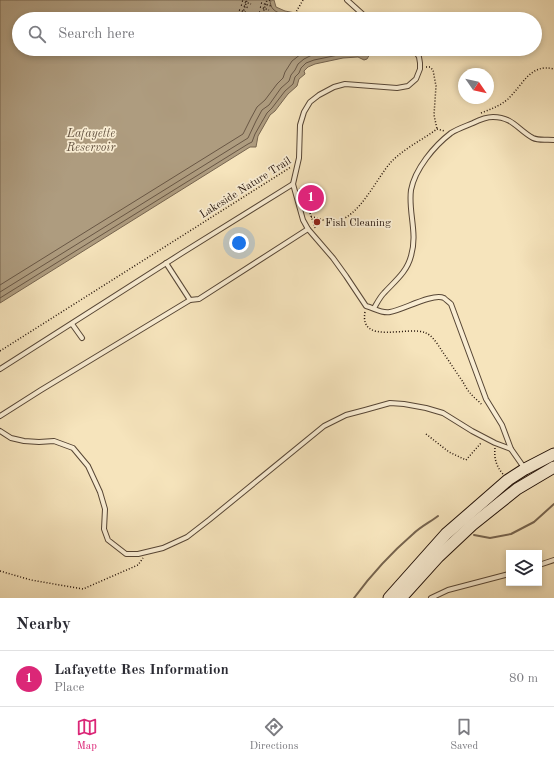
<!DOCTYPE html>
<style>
body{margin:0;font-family:"Old Standard TT",serif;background:#f2f2f3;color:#2b2b33}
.controls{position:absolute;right:12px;bottom:12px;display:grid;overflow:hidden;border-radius:0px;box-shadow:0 2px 6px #0003}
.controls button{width:36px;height:36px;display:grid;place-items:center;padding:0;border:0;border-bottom:1px solid #e1e1e2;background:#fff;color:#2b2b33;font:20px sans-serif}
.compass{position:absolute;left:458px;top:68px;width:36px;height:36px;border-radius:50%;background:#fff;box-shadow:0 2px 6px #0003;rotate:124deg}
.you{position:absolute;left:239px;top:243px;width:14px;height:14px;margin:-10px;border:3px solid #fff;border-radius:50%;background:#1a73e8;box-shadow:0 0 0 6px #1a73e833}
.badge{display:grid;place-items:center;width:26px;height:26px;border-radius:50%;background:#db2777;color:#fff;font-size:13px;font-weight:700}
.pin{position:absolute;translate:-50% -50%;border:2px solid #fff;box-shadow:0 1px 4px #0006}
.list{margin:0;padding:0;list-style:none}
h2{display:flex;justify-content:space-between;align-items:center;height:52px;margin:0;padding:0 16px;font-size:17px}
h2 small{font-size:13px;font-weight:400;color:#7c7c81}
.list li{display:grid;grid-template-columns:26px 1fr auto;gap:12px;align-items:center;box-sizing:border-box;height:56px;padding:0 16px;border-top:1px solid #e1e1e2}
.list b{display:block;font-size:15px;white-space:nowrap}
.list p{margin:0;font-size:13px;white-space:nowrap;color:#7c7c81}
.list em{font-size:13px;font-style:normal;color:#7c7c81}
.icon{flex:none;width:22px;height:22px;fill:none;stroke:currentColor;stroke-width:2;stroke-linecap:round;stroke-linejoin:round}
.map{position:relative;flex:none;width:554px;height:598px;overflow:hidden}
.search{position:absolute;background:#fff;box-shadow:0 2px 6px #0003;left:12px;right:12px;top:12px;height:44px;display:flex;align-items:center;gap:10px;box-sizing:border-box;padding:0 14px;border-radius:22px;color:#7c7c81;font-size:15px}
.sheet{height:108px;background:#fff}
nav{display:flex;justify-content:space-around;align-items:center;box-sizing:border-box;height:56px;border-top:1px solid #e1e1e2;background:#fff;font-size:11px;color:#7c7c81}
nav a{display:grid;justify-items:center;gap:2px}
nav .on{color:#db2777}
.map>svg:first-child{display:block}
</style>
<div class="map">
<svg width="554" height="598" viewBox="0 0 554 598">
<rect width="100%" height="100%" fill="#f6e4bc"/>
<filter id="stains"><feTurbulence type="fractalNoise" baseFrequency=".005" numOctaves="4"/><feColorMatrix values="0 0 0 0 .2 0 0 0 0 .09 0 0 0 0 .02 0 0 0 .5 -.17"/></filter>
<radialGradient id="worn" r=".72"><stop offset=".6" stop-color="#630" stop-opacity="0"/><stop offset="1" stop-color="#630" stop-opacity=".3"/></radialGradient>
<polygon fill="#ae9c7f" stroke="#76644f" points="0,0 274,0 276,7 285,11 311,16 323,19 19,19 19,49 368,49 371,52 367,59 364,60 358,57 343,58 315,64 308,67 304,71 305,74 299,79 297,86 288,94 275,111 270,115 258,136 256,147 250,147 0,303"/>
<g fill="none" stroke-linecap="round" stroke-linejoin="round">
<g stroke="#685644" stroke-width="1">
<path d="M270,0C270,3 271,7 273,9C279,16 298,17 307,19"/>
<polyline points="0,285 243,134 251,118 257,107 265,100 277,84 283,78 285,72 292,61 301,54 313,49"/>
<polyline points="0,292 248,138 256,121 262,110 269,105 281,88 289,81 291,75 295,70 298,64 304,59 312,55 341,49"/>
<polyline points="0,298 248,144 252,142 255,134 267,113 272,108 285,91 293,84 295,77 299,73 301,68 306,63 314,60 343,54 358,53 364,55 366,53 366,49"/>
</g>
<g stroke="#76644f" stroke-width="2">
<polyline points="474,535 490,538 511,534 534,522 554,504"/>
<path d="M354,598C371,575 391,553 413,534C420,527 430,522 438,516"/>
</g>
<defs>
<g id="service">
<polyline points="347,0 368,19"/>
<path d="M414,49L419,57L420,63V69L416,79L408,86L397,88L345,84L334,87L319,95L310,102L304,112L300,125L299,158L293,184L303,220L308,229L333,258L346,276L366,306C374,308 382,314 390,312C403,310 432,293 444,298C446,300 449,302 451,304L486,399L502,425L511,449L525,469"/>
<polyline points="166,263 190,300"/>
<path d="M374,308C377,303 380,297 384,293C395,281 407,272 411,256C418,233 408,212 411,190C415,169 434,146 451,133C457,129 466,126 473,123C479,120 486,117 493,117C513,117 518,130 533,138C539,141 547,139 554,140"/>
<polyline points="72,324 82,338"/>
<polyline points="0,369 182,253 293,184"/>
<polyline points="0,416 41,390 190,300 199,299 308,229"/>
<polyline points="0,431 11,438 24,441 39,442 54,441 73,448 88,466 100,492 105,509 104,529 108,540 126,554 138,554 163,548 187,537 209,520 324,426 346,415 365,410 390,403 404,404 426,408 443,413 472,431 495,443 511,449"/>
<polyline points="539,565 554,560"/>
<polyline points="431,598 448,590 509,574"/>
</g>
<g id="secondary">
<polyline points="389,598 446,534 508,480 525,469 554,454"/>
<polyline points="401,598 438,557 472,525 517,489 554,467"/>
</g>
</defs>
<use href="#service" stroke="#574635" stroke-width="6"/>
<use href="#secondary" stroke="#221108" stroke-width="13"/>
<g stroke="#221108" stroke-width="1.5" stroke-dasharray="1 2" stroke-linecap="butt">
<polyline points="269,0 272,1"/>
<polyline points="242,1 251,4"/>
<polyline points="261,3 271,6"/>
<polyline points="241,5 249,8"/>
<polyline points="260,7 269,10"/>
<polyline points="239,10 248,13"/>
<polyline points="259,12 268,15"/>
<polyline points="238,15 246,17"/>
<polyline points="258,17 266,19"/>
<polyline points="241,19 247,0"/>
<polyline points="261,19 267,0"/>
<polyline points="292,19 303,0"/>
<polyline points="426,67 430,67 433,70 436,86 434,115 437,129"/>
<path d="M481,113C491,109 500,106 508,99C523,85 530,63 554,69"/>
<polyline points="300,188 304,195 315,228"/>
<path d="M311,217C319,217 326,223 334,222C360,218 376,178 392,161C405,148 422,140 437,129L445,131"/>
<path d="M365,312C359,346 409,325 426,333C433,336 438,345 442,351C449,361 456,372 463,382C465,386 468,391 471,394C474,398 479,401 482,405"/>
<polyline points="0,351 291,167"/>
<polyline points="426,434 449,452 466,460 482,442"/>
<path d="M495,448C494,458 496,466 503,474"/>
<polyline points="0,571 31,580 83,589 138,565 143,558"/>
</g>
<use href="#service" stroke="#f9edd3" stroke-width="4"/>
<use href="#secondary" stroke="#f9edd3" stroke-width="11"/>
</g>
<circle fill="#8f2418" stroke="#f9edd3" stroke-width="1.5" cx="317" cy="222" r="4"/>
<g text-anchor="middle" stroke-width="3.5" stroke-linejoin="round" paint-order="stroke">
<g font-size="11" fill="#221108" stroke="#f9edd3">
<text transform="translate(245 187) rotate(-32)" y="4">Lakeside Nature Trail</text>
</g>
<g font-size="11" fill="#221108" stroke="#f9edd3" text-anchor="start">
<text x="325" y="226">Fish Cleaning</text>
</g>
<g font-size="12" font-style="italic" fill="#61503e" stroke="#f9edd3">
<text x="91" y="137">Lafayette<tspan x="91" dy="14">Reservoir</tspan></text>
</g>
</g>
<rect width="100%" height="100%" filter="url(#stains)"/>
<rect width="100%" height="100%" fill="url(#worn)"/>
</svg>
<div class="controls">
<button><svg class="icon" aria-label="layers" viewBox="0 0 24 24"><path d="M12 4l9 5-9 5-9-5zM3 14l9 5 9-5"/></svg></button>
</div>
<svg class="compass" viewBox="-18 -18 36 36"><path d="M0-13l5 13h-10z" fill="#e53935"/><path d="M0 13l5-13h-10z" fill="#7c7c81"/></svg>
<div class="you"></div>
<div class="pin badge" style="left:311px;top:198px">1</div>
<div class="search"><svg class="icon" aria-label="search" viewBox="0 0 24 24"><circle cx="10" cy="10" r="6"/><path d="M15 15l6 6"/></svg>Search here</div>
</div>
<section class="sheet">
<h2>Nearby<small></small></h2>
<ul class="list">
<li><span class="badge">1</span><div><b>Lafayette Res Information</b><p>Place</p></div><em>80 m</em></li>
</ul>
</section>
<nav>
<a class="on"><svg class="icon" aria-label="map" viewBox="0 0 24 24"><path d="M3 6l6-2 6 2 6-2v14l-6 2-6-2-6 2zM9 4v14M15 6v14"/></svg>Map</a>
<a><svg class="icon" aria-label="directions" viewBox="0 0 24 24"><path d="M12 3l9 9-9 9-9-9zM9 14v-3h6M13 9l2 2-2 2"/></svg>Directions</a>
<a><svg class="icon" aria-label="saved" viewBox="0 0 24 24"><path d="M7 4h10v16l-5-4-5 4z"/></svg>Saved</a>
</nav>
